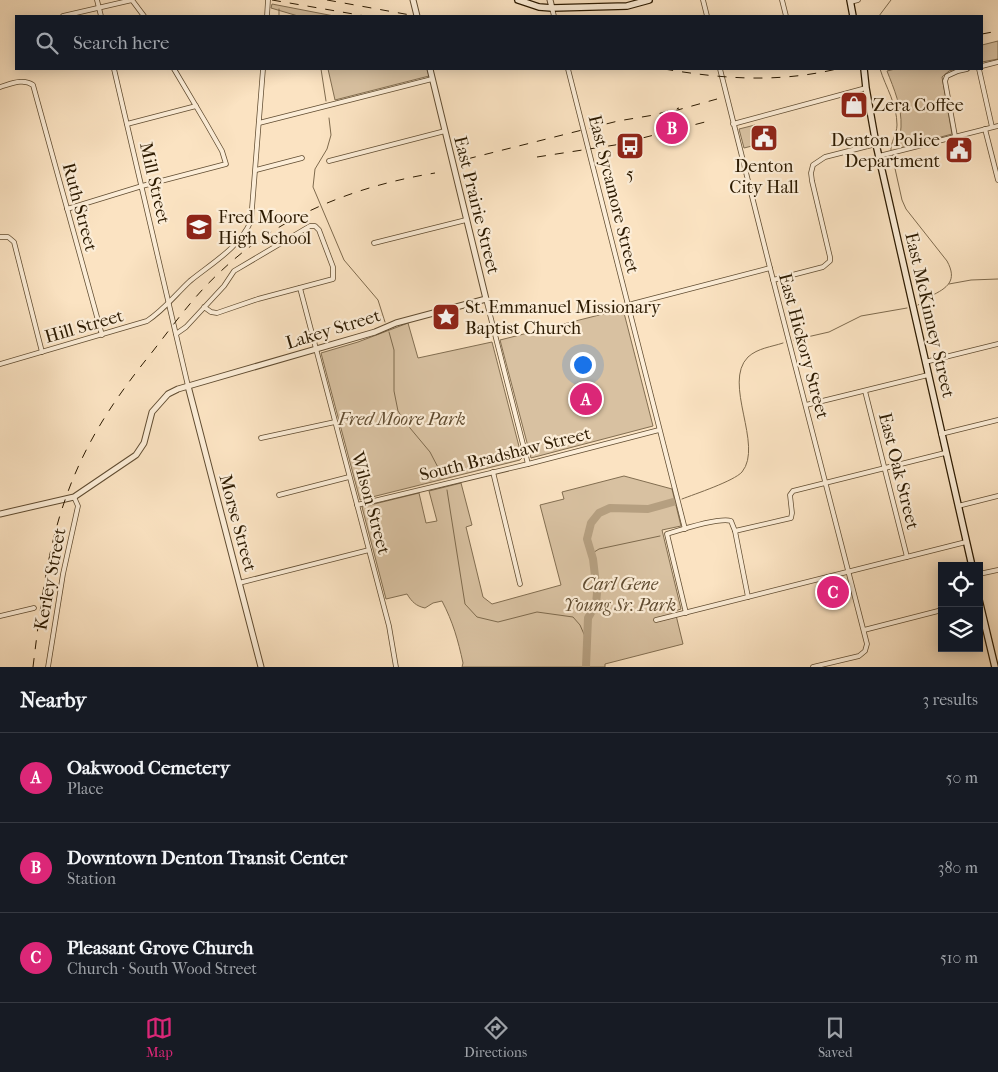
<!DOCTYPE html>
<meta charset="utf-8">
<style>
body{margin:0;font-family:"IM FELL French Canon",serif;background:#20242c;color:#f1f3f6}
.controls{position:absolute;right:15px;bottom:15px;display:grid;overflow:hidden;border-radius:0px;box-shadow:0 2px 12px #0003}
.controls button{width:45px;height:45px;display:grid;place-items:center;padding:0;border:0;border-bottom:1px solid #363941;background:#171b24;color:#f1f3f6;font:25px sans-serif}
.you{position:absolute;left:582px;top:364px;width:18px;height:18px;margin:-12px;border:4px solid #fff;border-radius:50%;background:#1a73e8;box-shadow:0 0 0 8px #1a73e833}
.badge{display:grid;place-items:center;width:32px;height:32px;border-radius:50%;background:#db2777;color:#fff;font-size:16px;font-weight:700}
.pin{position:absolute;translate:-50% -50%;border:2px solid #fff;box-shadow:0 1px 5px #0006}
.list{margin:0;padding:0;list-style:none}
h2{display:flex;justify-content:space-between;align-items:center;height:65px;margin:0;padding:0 20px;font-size:21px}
h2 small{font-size:16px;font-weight:400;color:#9ea1a6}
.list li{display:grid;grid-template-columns:32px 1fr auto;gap:15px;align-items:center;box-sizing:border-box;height:90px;padding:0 20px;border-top:1px solid #363941}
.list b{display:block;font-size:19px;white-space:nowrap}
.list p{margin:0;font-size:16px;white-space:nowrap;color:#9ea1a6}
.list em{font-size:16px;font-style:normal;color:#9ea1a6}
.icon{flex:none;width:28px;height:28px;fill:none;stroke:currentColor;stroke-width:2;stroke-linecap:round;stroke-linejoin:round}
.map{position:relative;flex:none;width:998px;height:667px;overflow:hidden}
.search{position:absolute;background:#171b24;box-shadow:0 2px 12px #0003;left:15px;right:15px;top:15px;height:55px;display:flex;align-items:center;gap:12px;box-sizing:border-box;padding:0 18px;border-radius:0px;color:#9ea1a6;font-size:19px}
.sheet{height:335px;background:#171b24}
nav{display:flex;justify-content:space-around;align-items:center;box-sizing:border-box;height:70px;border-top:1px solid #363941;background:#171b24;font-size:14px;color:#9ea1a6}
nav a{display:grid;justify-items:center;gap:2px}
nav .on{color:#db2777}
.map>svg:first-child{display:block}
</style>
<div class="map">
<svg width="998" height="667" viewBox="0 0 998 667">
<rect width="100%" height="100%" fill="#fbe3c2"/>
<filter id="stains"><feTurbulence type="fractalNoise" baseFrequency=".004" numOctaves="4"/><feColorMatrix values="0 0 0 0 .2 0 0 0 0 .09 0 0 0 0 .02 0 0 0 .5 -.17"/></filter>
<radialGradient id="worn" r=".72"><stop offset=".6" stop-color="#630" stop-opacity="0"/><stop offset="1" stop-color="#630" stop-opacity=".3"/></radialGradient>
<g fill="#d8c1a1" stroke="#826e51">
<polygon points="272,4 334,16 298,16 271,8"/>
<polygon points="998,41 998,59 982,62 982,45"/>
<polygon points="328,69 427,69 429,76 335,100"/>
<path d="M895,69H956L949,71L942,77L952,134L900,148L897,147C898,140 901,134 901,127C902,107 894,89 887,71Z"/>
<polygon points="755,125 760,144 744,148 739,129"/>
<polygon points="623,309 653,426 531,458 500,340"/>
<polygon points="408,323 418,358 492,342 522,458 520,460 360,500 321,353 358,342"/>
<path d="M624,476L672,489L681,526L662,530L681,609L675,611L683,644L605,664V667H462L463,663C458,640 453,622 442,601L433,603L425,608C416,606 412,602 407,594L386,599L362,507L419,493L426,523L437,521L429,491L461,483L472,525L466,527L483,597L492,604L561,585L540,505L564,499L562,492Z"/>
</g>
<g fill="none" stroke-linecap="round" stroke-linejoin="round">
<g stroke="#7e6a4d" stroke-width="1">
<polyline points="279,16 279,9"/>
<polyline points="879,16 891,0"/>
<polyline points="321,69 326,101"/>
<path d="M880,69C886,88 897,104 897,125C897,134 890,143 891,151"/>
<polyline points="329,118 331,135 327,149 315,169 313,187 344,260 378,300 385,322"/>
<path d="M892,155L902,200L906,209L947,261C958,281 947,288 931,296C927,299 922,303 918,305"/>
<polyline points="949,284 971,280 998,279"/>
<polyline points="389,332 394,350 394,391 398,411 405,422 430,452 443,477"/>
<polyline points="794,340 829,332 861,316 907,308"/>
<polyline points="447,490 465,604 477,617 498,622 537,612 573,617 580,625 587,641"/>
<path d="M682,499C695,494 734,481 742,472C764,445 722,383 748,357C758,348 771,347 783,343"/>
<polyline points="591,554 599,549 660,536"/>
</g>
<polyline stroke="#b59f80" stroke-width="8" points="586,667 588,618 596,604 597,593 593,559 587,539 591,523 599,513 610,508 648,509 673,502"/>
<defs>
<g id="minor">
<polyline points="97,0 101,16"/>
<polyline points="703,0 707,16"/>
<polyline points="782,0 786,16"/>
<polyline points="850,2 858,0"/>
<polyline points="552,8 554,16"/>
<polyline points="63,16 132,0 144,16"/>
<polyline points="267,16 268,0"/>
<polyline points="982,66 998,62"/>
<polyline points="114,69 188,386"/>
<polyline points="568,69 685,529"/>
<polyline points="720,69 770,268 867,644 865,651 859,656 813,667"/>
<polyline points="979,69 992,127"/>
<path d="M0,87C11,84 23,78 33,85L102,335"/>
<polyline points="259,123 432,79"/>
<polyline points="127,124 196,106"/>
<polyline points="733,124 866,88"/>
<polyline points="985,129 998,180"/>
<polyline points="955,136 945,81 947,76 958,71 967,69"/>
<polyline points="879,156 998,126"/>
<polyline points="329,161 445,131"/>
<polyline points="256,170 302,158"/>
<polyline points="67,209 142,186 226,164 222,151 206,123 174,69"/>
<polyline points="0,237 8,237 14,242 42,352"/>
<polyline points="374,243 466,220"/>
<polyline points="773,280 823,267 830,261 830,257 812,181 811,173 813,165 825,157 876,144"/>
<polyline points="300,288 389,626 396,667"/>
<polyline points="486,299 528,464"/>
<polyline points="628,305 770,268"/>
<polyline points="176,334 186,327 224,286 234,271 310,226 315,226 319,230 333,267 333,279 258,299 217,313 211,312 204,307"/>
<polyline points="925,362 998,344"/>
<path d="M0,364L147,321C164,310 175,295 190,281C212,263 239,248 251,221L263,69"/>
<polyline points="865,391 907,557"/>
<polyline points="806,405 928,375"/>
<polyline points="941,434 998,420"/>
<polyline points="261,438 335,422"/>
<polyline points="493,472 520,584"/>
<polyline points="279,495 349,477"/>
<polyline points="357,505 528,464 659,430"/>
<polyline points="958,506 998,496"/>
<polyline points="735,531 791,518 792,513 790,495 793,491 945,453"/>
<polyline points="979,574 998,570"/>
<polyline points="239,583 369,550"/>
<path d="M686,613L667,534C680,530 719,517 731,521L735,531L748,597"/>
<polyline points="0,616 34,608"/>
<polyline points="656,620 966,542"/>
<polyline points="864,630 942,610"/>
<polyline points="48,667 63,574 78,506 74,497"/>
</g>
<g id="tertiary">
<polyline points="413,0 417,16"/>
<polyline points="550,0 552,8"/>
<polyline points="188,386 261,667"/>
<polyline points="0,514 74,497 136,455 144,443 152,412 168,394 178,389 375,332 396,323 486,299 430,69"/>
</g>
<g id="secondary">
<polyline points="518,0 539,7 552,8 627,6 649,0"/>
<polyline points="850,0 853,16"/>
<polyline points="864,69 866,88 876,144 972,566"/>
<polyline points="979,600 995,667"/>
</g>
</defs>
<use href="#minor" stroke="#604c31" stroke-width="5.5"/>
<use href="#tertiary" stroke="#604c31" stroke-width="7"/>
<use href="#secondary" stroke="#2c1a01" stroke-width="8"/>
<use href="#minor" stroke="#fcedd7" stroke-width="4"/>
<use href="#tertiary" stroke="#fcedd7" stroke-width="5"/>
<use href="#secondary" stroke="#fcedd7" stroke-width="5.5"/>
<g stroke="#2c1a01" stroke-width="1" stroke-dasharray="9 9" stroke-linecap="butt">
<polyline points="272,0 365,16"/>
<polyline points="327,0 416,16"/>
<polyline points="982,34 998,31"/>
<path d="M664,69C724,79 777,83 837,69"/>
<polyline points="674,111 717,99"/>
<polyline points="537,157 615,145 709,121"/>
<polyline points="467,159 618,121 654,115 679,108"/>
<path d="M33,667C40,611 46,554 65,500C85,442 115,398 153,351C174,324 194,296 219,273C278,216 355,186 435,173"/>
</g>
</g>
<defs>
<symbol id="shop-square" viewBox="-11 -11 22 22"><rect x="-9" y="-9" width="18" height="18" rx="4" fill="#8f2418" stroke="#fcedd7"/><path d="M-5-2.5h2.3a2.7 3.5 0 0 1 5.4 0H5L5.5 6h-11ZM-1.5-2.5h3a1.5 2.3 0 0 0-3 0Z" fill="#fff"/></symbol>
<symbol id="civic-square" viewBox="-11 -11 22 22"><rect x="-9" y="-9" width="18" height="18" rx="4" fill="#8f2418" stroke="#fcedd7"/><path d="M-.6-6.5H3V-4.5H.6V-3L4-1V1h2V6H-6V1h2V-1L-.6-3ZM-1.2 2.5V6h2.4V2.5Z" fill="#fff"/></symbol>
<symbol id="bus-square" viewBox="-11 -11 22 22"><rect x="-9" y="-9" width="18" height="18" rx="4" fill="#8f2418" stroke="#fcedd7"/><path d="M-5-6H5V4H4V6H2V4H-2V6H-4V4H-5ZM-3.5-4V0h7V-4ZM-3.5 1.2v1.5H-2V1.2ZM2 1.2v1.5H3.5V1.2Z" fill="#fff"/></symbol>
<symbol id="school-square" viewBox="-11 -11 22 22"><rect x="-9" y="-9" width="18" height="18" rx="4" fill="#8f2418" stroke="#fcedd7"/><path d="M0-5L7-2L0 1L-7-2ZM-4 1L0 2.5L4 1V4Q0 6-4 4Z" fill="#fff"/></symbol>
<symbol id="sight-square" viewBox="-11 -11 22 22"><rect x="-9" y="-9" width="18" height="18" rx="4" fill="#8f2418" stroke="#fcedd7"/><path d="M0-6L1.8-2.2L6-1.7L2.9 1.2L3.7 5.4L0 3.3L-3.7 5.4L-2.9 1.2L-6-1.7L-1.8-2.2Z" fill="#fff"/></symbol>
</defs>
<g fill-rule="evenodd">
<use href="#shop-square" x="838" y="89" width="32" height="32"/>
<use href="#civic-square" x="748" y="122" width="32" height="32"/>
<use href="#bus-square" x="614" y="130" width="32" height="32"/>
<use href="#civic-square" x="943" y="134" width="32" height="32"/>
<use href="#school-square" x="183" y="211" width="32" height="32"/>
<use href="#sight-square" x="430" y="301" width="32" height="32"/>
</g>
<g text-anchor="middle" stroke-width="4.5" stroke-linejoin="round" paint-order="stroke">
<g font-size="18" fill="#2c1a01" stroke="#fcedd7" text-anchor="start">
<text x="873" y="111">Zera Coffee</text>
<text x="940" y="146" text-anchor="end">Denton Police<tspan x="940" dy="21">Department</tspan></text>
<text x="764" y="172" text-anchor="middle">Denton<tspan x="764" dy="21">City Hall</tspan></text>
<text x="630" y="180" text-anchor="middle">5</text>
<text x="218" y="223">Fred Moore<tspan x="218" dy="21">High School</tspan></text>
<text x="465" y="313">St. Emmanuel Missionary<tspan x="465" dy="21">Baptist Church</tspan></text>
</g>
<g font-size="18" fill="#2c1a01" stroke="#fcedd7">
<text transform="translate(155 183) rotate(77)" y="6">Mill Street</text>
<text transform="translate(614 194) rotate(76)" y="6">East Sycamore Street</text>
<text transform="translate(477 205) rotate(76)" y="6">East Prairie Street</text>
<text transform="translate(80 207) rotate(75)" y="6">Ruth Street</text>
<text transform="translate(930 315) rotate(77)" y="6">East McKinney Street</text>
<text transform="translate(84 326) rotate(-16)" y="6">Hill Street</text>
<text transform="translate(333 329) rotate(-17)" y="6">Lakey Street</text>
<text transform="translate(804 346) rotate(75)" y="6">East Hickory Street</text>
<text transform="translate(505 454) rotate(-14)" y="6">South Bradshaw Street</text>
<text transform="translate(899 471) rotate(76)" y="6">East Oak Street</text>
<text transform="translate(371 503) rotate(75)" y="6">Wilson Street</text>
<text transform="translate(238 523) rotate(75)" y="6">Morse Street</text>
<text transform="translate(50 579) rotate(-79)" y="6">Kerley Street</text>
</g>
<g font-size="18" font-style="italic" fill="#604c31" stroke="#fcedd7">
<text x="402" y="425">Fred Moore Park</text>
<text x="620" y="590">Carl Gene<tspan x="620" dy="21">Young Sr. Park</tspan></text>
</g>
</g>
<rect width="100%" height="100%" filter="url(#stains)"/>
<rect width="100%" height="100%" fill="url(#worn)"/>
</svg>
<div class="controls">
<button><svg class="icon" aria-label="locate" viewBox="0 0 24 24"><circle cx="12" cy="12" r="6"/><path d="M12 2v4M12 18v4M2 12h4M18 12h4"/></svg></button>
<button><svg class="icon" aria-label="layers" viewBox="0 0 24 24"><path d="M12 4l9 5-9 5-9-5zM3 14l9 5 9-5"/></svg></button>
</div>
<div class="you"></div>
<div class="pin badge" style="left:586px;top:399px">A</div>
<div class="pin badge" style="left:672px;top:128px">B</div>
<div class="pin badge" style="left:833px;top:592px">C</div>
<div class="search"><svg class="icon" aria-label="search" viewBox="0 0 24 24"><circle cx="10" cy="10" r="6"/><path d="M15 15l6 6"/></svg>Search here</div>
</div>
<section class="sheet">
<h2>Nearby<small>3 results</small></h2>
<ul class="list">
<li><span class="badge">A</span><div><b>Oakwood Cemetery</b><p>Place</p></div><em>50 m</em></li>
<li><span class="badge">B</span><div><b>Downtown Denton Transit Center</b><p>Station</p></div><em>380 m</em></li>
<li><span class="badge">C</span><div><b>Pleasant Grove Church</b><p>Church · South Wood Street</p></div><em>510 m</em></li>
</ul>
</section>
<nav>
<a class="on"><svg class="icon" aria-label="map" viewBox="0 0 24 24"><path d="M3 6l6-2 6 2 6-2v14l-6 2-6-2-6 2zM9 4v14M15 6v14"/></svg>Map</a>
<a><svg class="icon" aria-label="directions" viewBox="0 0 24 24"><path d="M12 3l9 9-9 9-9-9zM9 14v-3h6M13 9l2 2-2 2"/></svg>Directions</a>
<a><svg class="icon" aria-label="saved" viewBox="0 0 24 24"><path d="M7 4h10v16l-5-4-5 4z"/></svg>Saved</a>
</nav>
